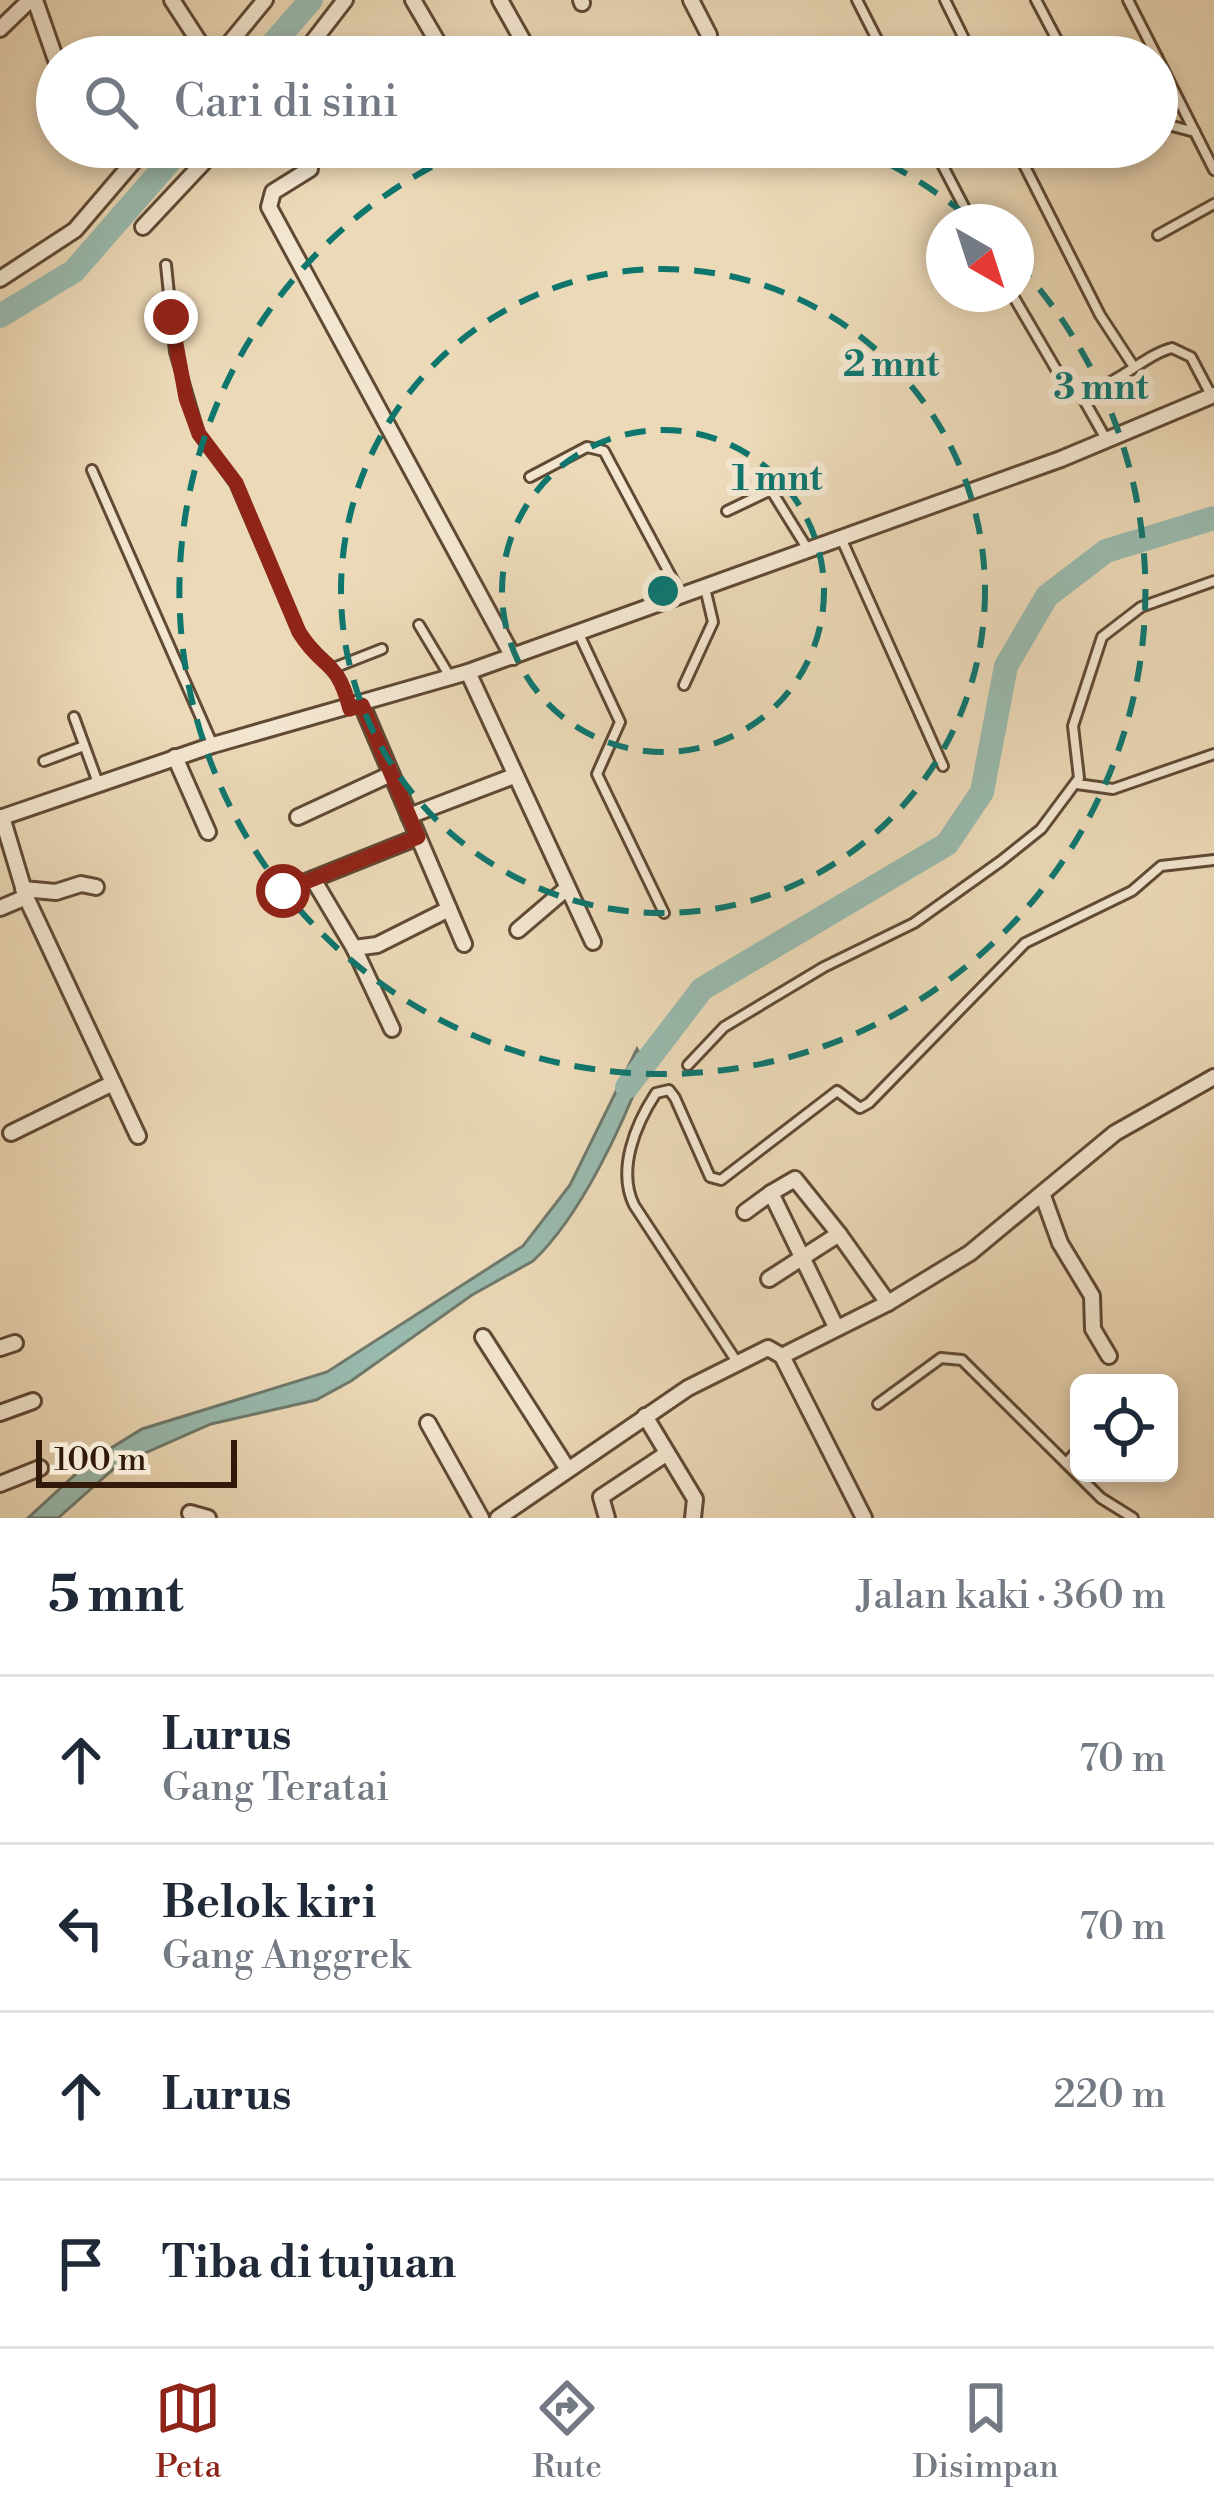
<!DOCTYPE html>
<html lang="id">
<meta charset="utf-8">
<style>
body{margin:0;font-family:"Libre Bodoni",serif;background:#f2f2f3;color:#1f2937}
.controls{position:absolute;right:36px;bottom:36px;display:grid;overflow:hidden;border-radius:18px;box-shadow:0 6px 18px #0003}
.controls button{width:108px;height:108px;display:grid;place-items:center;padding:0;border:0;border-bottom:3px solid #e0e1e3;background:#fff;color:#1f2937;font:60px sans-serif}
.compass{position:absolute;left:926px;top:204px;width:108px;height:108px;border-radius:50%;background:#fff;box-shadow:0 6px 18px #0003;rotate:141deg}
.scale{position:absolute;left:36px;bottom:30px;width:201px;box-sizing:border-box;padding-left:12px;border:6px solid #311a0a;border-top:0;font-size:33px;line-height:42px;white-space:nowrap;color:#311a0a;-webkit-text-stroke:9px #f3e6d0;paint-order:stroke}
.stop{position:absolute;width:36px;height:36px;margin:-27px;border:9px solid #8f2418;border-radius:50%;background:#fff}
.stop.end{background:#8f2418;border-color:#fff;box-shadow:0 3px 12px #0008}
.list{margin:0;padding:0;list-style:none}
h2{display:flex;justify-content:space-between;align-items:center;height:156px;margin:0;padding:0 48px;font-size:51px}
h2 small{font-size:39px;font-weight:400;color:#747a83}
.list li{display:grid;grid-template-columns:78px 1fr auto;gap:36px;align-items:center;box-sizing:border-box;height:168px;padding:0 48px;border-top:3px solid #e0e1e3}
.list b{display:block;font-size:45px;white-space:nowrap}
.list p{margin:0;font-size:39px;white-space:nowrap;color:#747a83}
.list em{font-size:39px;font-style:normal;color:#747a83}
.icon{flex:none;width:66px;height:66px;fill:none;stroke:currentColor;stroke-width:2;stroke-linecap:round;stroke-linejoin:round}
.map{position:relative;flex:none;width:1214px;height:1518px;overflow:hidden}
.search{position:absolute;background:#fff;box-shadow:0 6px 18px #0003;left:36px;right:36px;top:36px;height:132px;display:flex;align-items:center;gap:30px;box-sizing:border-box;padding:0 42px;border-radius:66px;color:#747a83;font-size:45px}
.sheet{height:828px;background:#fff}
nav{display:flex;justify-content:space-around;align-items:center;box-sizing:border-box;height:168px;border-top:3px solid #e0e1e3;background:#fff;font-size:33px;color:#747a83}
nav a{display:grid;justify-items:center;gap:6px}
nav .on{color:#8f2418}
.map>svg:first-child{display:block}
</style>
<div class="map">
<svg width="1214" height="1518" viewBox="0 0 1214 1518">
<rect width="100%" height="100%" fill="#ecd9b7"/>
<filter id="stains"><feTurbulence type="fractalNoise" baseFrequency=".00167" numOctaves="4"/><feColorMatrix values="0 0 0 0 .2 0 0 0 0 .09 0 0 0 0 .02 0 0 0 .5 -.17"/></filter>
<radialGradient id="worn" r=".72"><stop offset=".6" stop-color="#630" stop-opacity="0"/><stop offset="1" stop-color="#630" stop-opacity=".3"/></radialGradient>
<path fill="#99baae" stroke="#6f7a6c" stroke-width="3" d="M637,1049L646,1064C622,1126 581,1216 533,1261L472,1295L351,1381L316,1400L211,1424L118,1465L58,1518H28L90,1461L142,1429L327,1372L523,1246L570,1185Z"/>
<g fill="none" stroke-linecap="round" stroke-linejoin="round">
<g stroke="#99baae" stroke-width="24">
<polyline points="261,57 311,0"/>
<polyline points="0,316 74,271 182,147"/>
<polyline points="627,1087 702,989 947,844 982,792 1006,666 1047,596 1106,551 1214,518"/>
</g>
<defs>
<g id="lane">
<polyline points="857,0 886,57"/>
<polyline points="945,0 973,57"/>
<polyline points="1036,0 1066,57"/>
<polyline points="1128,0 1157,57"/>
<polyline points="1157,57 1214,170"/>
<polyline points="1157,122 1195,132"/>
<polyline points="933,147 972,222"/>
<polyline points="1015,147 1100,315 1134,367"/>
<polyline points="1158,235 1214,204"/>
<path d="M166,265L175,352L199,434L235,483L299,632C323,670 336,655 350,707"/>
<path d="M1012,294L1067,388C1104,402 1137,357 1172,348L1191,357L1211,395"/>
<polyline points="1080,393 1106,439"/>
<polyline points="92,470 212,743"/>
<polyline points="530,477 587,447 604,451 681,595"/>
<polyline points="727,511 771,490 807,548"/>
<polyline points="841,538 943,766"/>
<polyline points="419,625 449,675"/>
<polyline points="578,632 620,722 597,774 664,913"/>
<polyline points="336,667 382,649"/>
<polyline points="684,685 713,622 705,588"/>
<polyline points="74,717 98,783"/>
<polyline points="44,761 84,746"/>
<polyline points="1077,784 1113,789 1214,754"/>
<polyline points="688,1065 724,1027 824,967 914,923 1001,861 1041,829 1079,778 1073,726 1102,637 1141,607 1214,581"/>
<path d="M737,1362L634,1205C617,1170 635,1125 656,1093L669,1090L675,1098L710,1177L721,1180L837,1091L860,1108L869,1103L1025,943L1132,891L1161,866L1214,860"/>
<polyline points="878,1404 941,1358 962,1360 1101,1498 1133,1518"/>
<polyline points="1066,1463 1079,1449"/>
</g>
<g id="street">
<polyline points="35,0 57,63"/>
<polyline points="172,0 209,57"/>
<polyline points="413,0 444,53"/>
<polyline points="500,0 532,57"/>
<polyline points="581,0 582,3"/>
<polyline points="691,0 709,35"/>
<polyline points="0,29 30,0"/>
<polyline points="218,57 265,0"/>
<polyline points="301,57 345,0"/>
<polyline points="291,147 310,169 273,192 269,207 513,657"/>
<polyline points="143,227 218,147"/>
<polyline points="0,279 75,230 146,147"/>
<polyline points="468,672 593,942"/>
<polyline points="362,705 464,944"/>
<polyline points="175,757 208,832"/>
<polyline points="409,816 514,776"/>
<polyline points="2,817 26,897 138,1136"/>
<polyline points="298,817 391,774"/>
<polyline points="0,818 213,745 468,672 1061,459 1214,395"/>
<polyline points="313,879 354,948 392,1029"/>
<polyline points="23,889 56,892 81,884 96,887"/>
<polyline points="283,891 418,837"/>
<polyline points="0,908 26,897"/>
<polyline points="518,930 566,889"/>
<polyline points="354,948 377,945 449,909"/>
<polyline points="11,1133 113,1083"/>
<polyline points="1043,1196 1060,1243 1092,1296 1093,1329 1109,1356"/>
<polyline points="745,1212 771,1193 836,1327"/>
<polyline points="839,1234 888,1303"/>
<polyline points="769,1279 839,1234 795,1179 771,1193"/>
<polyline points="483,1337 567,1468"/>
<polyline points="0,1348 15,1343"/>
<polyline points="782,1356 864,1518"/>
<polyline points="0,1413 33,1401"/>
<polyline points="645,1416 695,1499 693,1518"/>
<polyline points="428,1423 481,1518"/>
<polyline points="0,1484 40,1468"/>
<polyline points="190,1513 208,1518"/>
<polyline points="498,1518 688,1388 768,1348 782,1356 888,1303 970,1253 1115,1133 1214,1077"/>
<polyline points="607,1518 601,1497 666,1454"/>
</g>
</defs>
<use href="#lane" stroke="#604a35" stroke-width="14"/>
<use href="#street" stroke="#604a35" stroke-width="20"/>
<use href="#lane" stroke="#f3e6d0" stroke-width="8"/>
<use href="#street" stroke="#f3e6d0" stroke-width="14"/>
</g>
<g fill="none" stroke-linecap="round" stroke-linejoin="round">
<path stroke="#8f2418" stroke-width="15" d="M171,317L186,398L199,434L236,483L299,632C323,671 336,656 350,709L362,705L418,837L283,891"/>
</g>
<g fill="none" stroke="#0f766e" stroke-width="6" stroke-dasharray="21 15">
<circle cx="663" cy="591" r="161"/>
<circle cx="663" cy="591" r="322"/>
<path d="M856 148A483 483 0 0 1 973 221M1016 262A483 483 0 1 1 470 148"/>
</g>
<circle cx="663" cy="591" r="18" fill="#0f766e" stroke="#f3e6d0" stroke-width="6"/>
<g font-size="36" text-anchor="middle" font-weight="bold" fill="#0f766e" stroke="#f3e6d0" stroke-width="12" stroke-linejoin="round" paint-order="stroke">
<text x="891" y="376">2 mnt</text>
<text x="1101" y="399">3 mnt</text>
<text x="777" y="490">1 mnt</text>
</g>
<rect width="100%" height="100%" filter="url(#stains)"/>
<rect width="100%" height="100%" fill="url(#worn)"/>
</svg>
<div class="controls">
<button><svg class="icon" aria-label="locate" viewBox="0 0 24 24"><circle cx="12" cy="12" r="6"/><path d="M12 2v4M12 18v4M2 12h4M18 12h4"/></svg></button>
</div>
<svg class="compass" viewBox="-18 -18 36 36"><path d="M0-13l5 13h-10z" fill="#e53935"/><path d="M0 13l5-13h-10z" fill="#747a83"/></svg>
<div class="scale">100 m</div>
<div class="stop" style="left:283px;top:891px"></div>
<div class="stop end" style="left:171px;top:317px"></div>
<div class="search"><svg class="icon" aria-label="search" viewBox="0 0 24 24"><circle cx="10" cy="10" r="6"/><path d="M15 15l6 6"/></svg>Cari di sini</div>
</div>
<section class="sheet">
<h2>5 mnt<small>Jalan kaki · 360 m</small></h2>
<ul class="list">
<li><svg class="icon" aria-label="ahead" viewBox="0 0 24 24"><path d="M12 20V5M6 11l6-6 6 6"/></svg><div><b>Lurus</b><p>Gang Teratai</p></div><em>70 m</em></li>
<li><svg class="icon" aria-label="left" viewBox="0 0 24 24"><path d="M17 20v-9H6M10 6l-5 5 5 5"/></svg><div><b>Belok kiri</b><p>Gang Anggrek</p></div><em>70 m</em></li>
<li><svg class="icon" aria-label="ahead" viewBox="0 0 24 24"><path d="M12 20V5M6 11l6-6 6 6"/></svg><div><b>Lurus</b></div><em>220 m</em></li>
<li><svg class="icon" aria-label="arrive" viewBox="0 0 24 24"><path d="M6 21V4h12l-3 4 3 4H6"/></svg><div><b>Tiba di tujuan</b></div></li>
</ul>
</section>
<nav>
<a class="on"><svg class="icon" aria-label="map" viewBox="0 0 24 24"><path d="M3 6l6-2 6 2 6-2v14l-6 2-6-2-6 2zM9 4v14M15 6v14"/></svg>Peta</a>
<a><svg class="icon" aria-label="directions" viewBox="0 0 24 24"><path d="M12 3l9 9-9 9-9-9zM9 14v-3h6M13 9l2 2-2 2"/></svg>Rute</a>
<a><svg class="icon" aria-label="saved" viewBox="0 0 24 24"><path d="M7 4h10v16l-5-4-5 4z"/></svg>Disimpan</a>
</nav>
